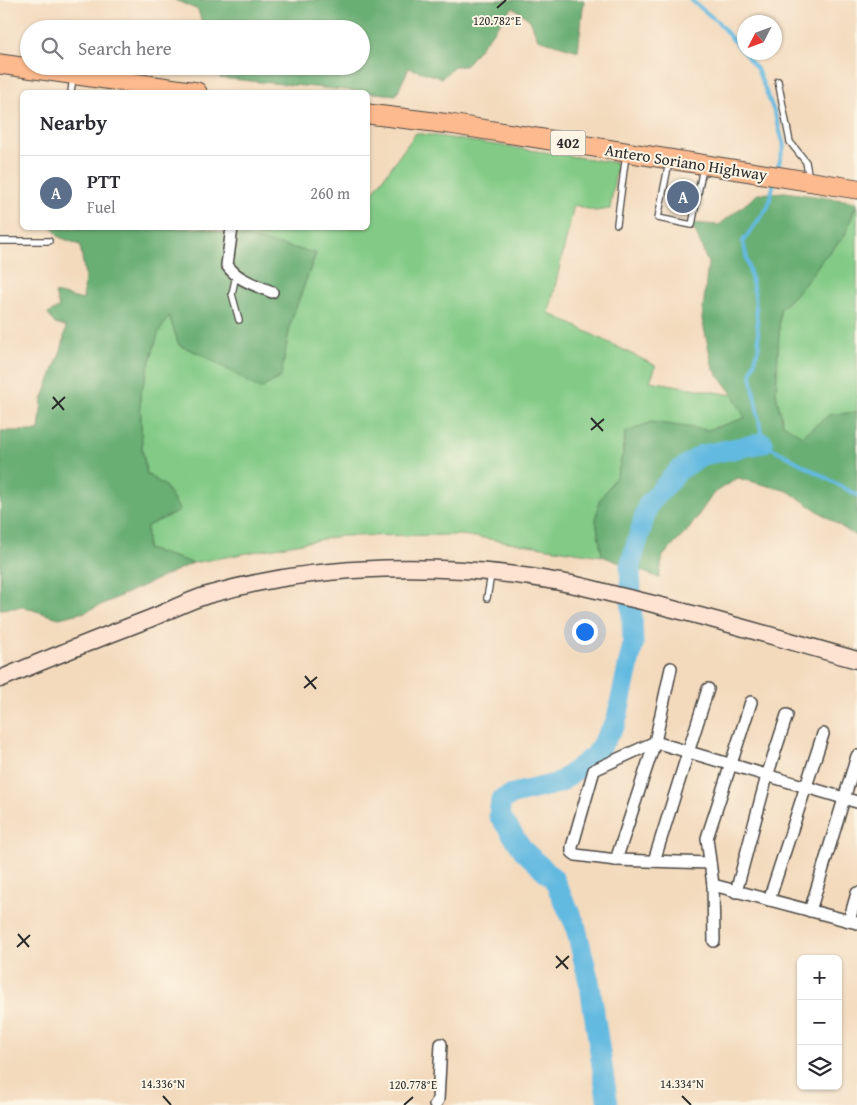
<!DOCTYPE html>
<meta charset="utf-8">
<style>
body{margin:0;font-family:"Gentium Book Plus",serif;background:#f2f2f3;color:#2b2b33}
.controls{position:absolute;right:15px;bottom:15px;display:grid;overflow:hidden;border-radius:8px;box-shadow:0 1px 4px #0004}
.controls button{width:45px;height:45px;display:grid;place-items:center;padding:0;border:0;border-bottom:1px solid #e1e1e2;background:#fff;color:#2b2b33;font:25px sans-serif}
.compass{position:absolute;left:737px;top:15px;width:45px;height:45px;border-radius:50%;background:#fff;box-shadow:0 1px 4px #0004;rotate:228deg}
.you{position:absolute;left:584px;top:631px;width:18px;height:18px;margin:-12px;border:4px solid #fff;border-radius:50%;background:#1a73e8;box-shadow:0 0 0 8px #1a73e833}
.badge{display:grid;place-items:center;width:32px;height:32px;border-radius:50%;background:#1f6fb2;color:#fff;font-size:16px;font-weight:700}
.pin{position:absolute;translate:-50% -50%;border:2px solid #fff;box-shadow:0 1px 5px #0006}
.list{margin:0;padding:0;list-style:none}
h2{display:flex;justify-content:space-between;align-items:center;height:65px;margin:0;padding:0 20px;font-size:21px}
h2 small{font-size:16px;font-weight:400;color:#7c7c81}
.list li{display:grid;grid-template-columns:32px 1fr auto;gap:15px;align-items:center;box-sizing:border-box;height:75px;padding:0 20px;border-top:1px solid #e1e1e2}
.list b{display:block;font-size:19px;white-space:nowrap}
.list p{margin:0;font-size:16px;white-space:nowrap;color:#7c7c81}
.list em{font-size:16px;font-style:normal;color:#7c7c81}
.icon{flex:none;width:28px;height:28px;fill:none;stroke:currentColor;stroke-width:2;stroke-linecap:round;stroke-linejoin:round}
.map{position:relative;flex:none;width:857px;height:1105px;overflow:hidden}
.search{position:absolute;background:#fff;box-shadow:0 1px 4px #0004;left:20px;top:20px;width:350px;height:55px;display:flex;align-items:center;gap:12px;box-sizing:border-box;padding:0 18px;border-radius:28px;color:#7c7c81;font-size:19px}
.panel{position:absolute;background:#fff;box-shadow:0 1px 4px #0004;left:20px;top:90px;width:350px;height:140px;border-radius:8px}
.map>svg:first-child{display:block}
</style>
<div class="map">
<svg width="857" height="1105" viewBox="0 0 857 1105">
<rect width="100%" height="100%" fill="#fcf5e5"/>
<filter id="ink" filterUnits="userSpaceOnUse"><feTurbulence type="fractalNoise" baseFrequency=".02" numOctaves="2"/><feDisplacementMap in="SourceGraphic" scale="10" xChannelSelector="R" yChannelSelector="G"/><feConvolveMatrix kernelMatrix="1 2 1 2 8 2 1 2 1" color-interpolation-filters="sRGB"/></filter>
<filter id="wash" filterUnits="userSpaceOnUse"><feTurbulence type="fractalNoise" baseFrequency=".0096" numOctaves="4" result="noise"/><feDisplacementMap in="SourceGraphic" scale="20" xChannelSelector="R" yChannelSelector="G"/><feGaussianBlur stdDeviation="1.12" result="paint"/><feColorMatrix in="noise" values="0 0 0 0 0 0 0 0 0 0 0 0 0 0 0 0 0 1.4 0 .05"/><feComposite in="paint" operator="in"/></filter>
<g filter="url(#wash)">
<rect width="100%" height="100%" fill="#f3dabd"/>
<g fill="#82ca86" stroke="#567a58">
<polygon points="416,133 617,163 610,209 595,211 574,205 549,313 656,366 650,381 733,395 746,418 708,430 625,433 623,453 617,475 599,502 596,520 602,556 462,535 340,536 193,563 147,549 146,526 180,511 165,486 147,474 142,448 140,395 158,334 169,315 179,345 203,355 280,377 291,321 316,254 231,234 232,228 328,228 344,230 346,228 368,228 368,199"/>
<polygon points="857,204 857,412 829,415 802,436 783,424 776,393 780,310 804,285 822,260 844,237"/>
</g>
<g fill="#69ae73" stroke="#4a6c4f">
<polygon points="175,0 584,0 578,51 538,39 530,20 513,7 465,66 455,66 442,78 409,68 396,95 220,78 216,66 361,66 361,29 204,29 198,10"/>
<polygon points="785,192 857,202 844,237 822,260 804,285 780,310 776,393 783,424 802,436 829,415 857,412 857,537 788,491 738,478 713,494 689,529 663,556 659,578 602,556 596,520 599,501 617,475 623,453 625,433 651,422 708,430 745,418 733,395 713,368 702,319 708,263 696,233 690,223 719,225 758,194"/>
<polygon points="53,228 204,228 316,253 291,321 281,377 260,389 203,355 179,345 169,316 158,334 140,395 142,449 147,474 165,486 180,511 147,526 147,549 193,563 85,612 59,618 23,607 0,609 1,431 39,431 42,400 62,348 66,327 55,324 48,314 59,307 55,293 83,300 85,276 80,245 59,237"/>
</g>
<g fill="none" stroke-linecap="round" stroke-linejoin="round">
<g stroke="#64bae1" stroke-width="4">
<polyline points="691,0 718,22 757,69 775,114 784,146 777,170"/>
<polyline points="774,182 768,207 743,241 755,296 759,345 751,375 763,443 857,495"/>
</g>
<polyline stroke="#64bae1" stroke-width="21" points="608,1105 590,986 575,924 553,878 524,851 499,815 501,800 513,794 559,783 595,755 616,722 633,644 630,566 648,505 678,471 702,455 763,443"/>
</g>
</g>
<g filter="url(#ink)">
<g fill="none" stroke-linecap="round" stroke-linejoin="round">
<defs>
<g id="lane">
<polyline points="778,81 790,142 806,162 809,179"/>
<polyline points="71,92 73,77"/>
<polyline points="669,162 658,218 692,225 703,167"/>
<polyline points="617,224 626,154"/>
<polyline points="0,241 49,241"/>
<polyline points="236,275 232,294 239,320"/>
<polyline points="487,598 491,575"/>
</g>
<g id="street">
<path d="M232,228L227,265C237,280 256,285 272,292"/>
<polyline points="616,860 655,742 671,668"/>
<polyline points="654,861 708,689"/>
<polyline points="710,863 616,860 576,855 572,852 572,847 594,770 655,742 857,802"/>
<polyline points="713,885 857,923"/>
<polyline points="736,892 767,776 787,715"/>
<polyline points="769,900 823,734"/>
<polyline points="810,911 857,756"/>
<polyline points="849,921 857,893"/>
<polyline points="714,941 713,885 707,838 751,702"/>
<polyline points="435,1105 438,1100 441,1044"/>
</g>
<path id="secondary" d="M0,679C49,658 99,638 149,619C169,611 189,600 211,594C320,563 448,561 560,582C580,585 600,591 620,596C700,614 778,638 857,660"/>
<g id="primary">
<polyline points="0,64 197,92"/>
<polyline points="368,114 450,124 857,189"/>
</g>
</defs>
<use href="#lane" stroke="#494541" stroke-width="8"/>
<use href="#street" stroke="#494541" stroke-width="14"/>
<use href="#secondary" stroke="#494541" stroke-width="19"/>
<use href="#primary" stroke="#494541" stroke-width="21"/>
<use href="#lane" stroke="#fff" stroke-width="5.5"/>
<use href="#street" stroke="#fff" stroke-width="11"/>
<use href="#secondary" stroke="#fee3d2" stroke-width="16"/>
<use href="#primary" stroke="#fcba8e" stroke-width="19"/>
</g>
</g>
<path fill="none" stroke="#2b2b2b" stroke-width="2" d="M497,8L506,0M53,397L64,410M52,409L65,397M591,418L603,431M591,430L604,419M305,676L316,689M304,688L317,677M18,934L29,947M17,947L30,935M556,956L568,969M556,968L569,956M163,1096L171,1105M682,1096L691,1105M404,1105L413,1097"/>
<g text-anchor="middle" stroke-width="4" stroke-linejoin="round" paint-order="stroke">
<rect fill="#fcf5e5" stroke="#6a6863" stroke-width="1" x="550.5" y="130.5" width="35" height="25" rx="4"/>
<g font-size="15" font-weight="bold" fill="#2b2b2b">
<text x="568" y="148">402</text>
</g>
<g font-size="16" fill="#2b2b2b" stroke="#fcf5e5">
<text transform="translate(686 162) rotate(9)" y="6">Antero Soriano Highway</text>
</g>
</g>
<g font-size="12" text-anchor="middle" fill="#2b2b2b" stroke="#fcf5e5" stroke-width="4" stroke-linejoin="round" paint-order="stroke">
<text x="497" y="25">120.782°E</text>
<text x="163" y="1088">14.336°N</text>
<text x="682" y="1088">14.334°N</text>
<text x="413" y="1089">120.778°E</text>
</g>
</svg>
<div class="controls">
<button>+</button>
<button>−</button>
<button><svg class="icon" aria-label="layers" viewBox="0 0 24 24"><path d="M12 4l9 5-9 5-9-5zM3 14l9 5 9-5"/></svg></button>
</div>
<svg class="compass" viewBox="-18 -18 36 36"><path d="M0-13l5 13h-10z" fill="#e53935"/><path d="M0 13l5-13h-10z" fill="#7c7c81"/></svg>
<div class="you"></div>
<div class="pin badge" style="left:683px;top:197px;background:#5c6f8a">A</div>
<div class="search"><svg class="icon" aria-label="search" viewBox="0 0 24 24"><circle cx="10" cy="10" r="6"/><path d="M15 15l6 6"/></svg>Search here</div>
<section class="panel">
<h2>Nearby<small></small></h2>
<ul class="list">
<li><span class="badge" style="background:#5c6f8a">A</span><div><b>PTT</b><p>Fuel</p></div><em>260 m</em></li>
</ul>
</section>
</div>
